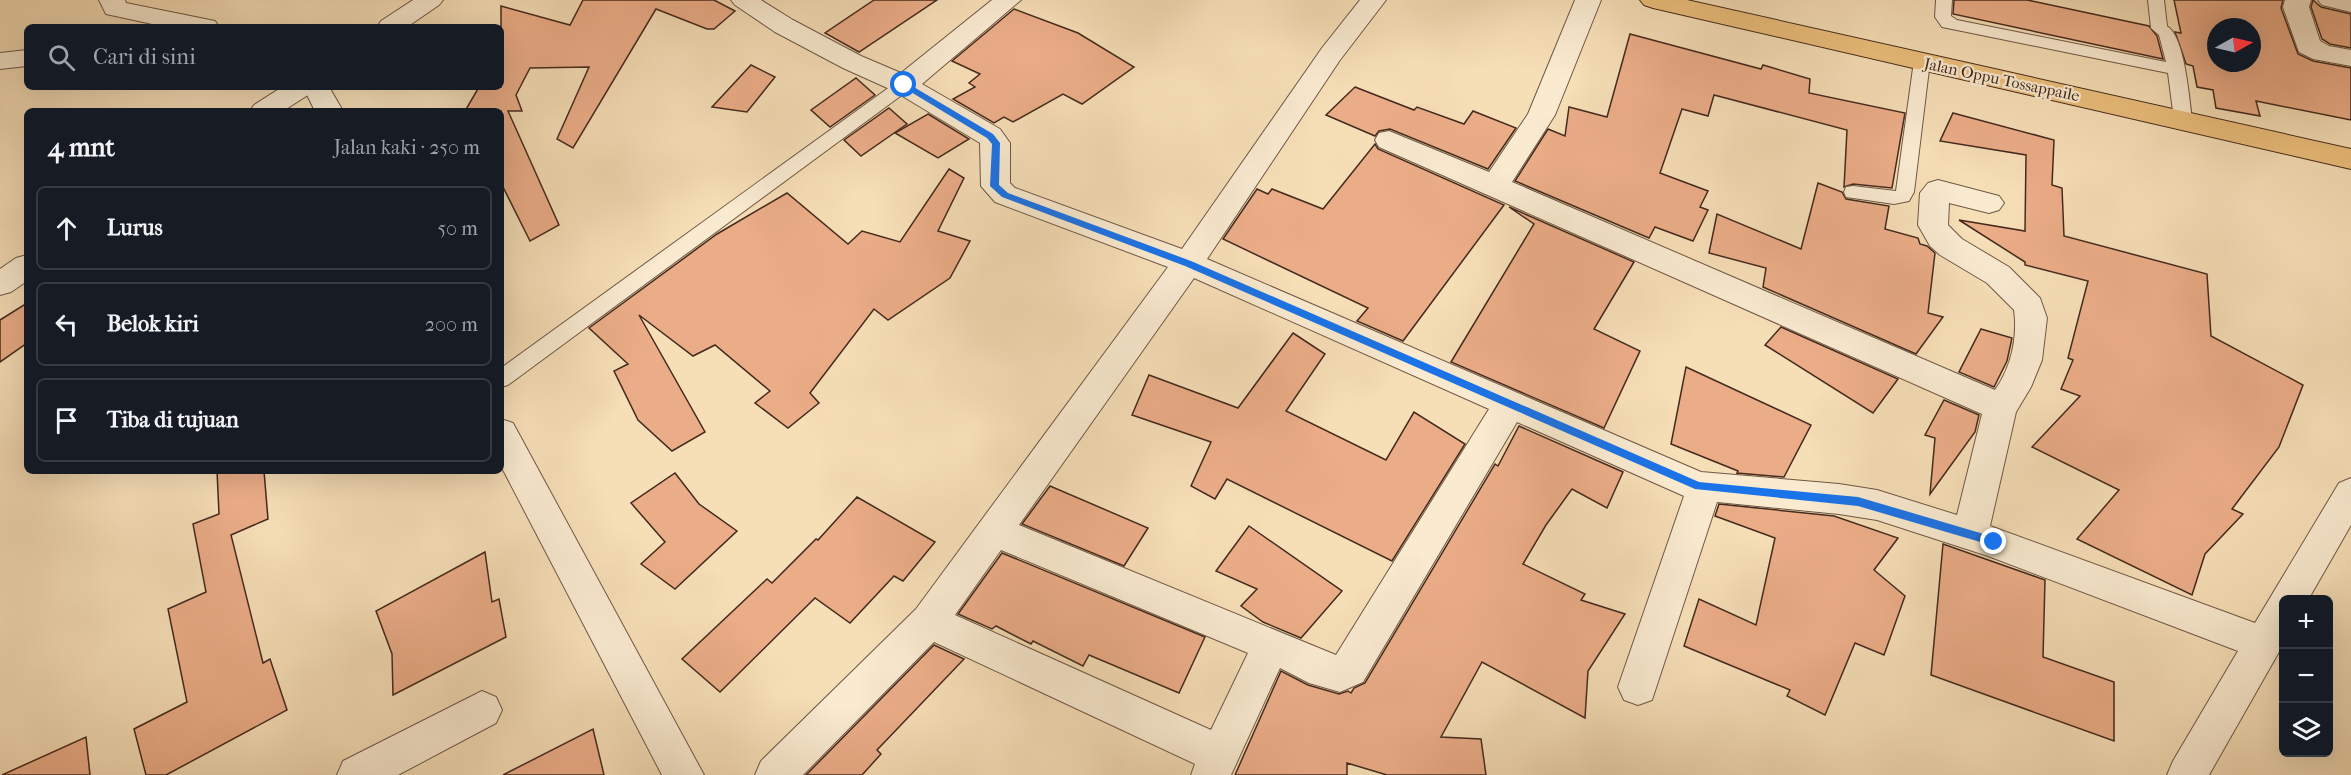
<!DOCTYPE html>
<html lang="id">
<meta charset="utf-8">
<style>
body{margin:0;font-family:"IM FELL French Canon",serif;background:#20242c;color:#f1f3f6}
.controls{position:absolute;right:18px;bottom:18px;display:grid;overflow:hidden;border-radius:9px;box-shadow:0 6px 24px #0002}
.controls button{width:54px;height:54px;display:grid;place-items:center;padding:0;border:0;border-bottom:2px solid #363941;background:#171b24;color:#f1f3f6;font:30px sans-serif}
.compass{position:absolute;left:2207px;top:18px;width:54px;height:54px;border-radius:50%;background:#171b24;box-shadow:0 6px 24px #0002;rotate:82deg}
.stop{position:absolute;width:18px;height:18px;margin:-14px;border:4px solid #1a73e8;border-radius:50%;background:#fff}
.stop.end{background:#1a73e8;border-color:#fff;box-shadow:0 2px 6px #0008}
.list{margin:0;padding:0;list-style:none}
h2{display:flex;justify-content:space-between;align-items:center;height:78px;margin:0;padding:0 24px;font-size:26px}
h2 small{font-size:20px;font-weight:400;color:#9ea1a6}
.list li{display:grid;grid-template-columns:39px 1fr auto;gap:18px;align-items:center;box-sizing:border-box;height:84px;margin:0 12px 12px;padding:0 12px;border:2px solid #363941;border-radius:9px}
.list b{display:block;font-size:22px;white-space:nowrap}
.list em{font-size:20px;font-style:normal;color:#9ea1a6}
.icon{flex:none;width:33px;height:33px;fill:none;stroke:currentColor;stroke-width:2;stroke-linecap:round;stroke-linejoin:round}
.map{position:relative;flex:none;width:2351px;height:775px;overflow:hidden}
.search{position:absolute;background:#171b24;box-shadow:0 6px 24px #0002;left:24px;top:24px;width:480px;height:66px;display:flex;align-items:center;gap:15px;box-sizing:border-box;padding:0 21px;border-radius:9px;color:#9ea1a6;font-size:22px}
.panel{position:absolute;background:#171b24;box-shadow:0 6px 24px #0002;left:24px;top:108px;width:480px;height:366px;border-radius:9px}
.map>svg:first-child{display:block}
</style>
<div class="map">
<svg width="2351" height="775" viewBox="0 0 2351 775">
<rect width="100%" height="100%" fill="#f6deb7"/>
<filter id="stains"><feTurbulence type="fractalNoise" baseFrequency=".00333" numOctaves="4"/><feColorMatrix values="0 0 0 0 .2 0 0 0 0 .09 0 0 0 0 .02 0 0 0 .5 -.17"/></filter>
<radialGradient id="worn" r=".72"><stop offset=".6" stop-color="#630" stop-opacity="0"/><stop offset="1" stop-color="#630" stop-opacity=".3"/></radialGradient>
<g fill="#ebad88" stroke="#442a1d" stroke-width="1.5" fill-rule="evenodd">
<polygon points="583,0 714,0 735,11 714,29 707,29 656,9 573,148 557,139 589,67 530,68 516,95 522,111 508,111 559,225 530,241 501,183 501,111 465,111 479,87 501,87 501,6 570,25"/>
<polygon points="874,0 937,0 859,52 825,33"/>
<polygon points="1954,0 2027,0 2149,26 2157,36 2163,59 1953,14"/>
<path d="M2174,0H2283L2281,8L2298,54L2313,61L2351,68V120L2256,101L2260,116L2216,108L2213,90L2197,87L2193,66L2186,64L2175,32L2181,33ZM2216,27H2252V63H2216Z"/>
<polygon points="2313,0 2321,7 2351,14 2351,48 2330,44 2322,39 2311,7"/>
<polygon points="1014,9 1078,33 1134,67 1082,104 1063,94 1013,122 1004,117 994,123 953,99 975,87 969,83 980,74 952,61"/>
<polygon points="1630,34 1761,69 1763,65 1810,79 1809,93 1905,113 1892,188 1853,184 1844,187 1847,130 1714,95 1708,116 1682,109 1660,173 1708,191 1700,207 1708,210 1693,241 1655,227 1649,238 1515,181 1548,129 1565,136 1569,107 1607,117"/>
<polygon points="751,65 775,77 747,112 712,107"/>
<polygon points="856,78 875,95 830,127 811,110"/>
<polygon points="1355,87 1414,110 1417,107 1464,124 1473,111 1516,128 1488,169 1390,129 1379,131 1375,136 1326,115"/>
<polygon points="889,108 907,124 861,156 844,140"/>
<polygon points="1953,113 2054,140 2052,185 2062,188 2064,236 2207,274 2211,336 2303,385 2279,447 2232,509 2243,514 2205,554 2192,595 2077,539 2119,490 2032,447 2080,396 2061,389 2073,360 2068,358 2088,281 2025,265 2025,262 1959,220 2025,231 2026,155 1940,141"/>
<polygon points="928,114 969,139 938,158 895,133"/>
<polygon points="1375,144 1378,149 1504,205 1403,341 1357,321 1368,308 1223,239 1257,189 1268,194 1272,189 1323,209"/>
<polygon points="949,169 964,178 938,231 970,241 950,278 888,320 874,309 810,393 819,403 788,428 755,403 770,391 715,345 693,356 639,315 705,432 672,451 638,420 614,371 628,364 589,328 717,234 787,193 848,244 862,231 900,242"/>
<polygon points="1818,183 1842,192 1846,199 1889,206 1885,229 1918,238 1920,244 1927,246 1935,253 1928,313 1943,317 1916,354 1763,287 1766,268 1709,253 1717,214 1801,249"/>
<polygon points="1509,207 1634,262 1594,329 1640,351 1604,428 1451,362 1534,224"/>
<polygon points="27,303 27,343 0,362 0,320"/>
<polygon points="1781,327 1898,379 1873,413 1765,345"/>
<polygon points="1981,329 2012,338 2007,361 1994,387 1959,372"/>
<polygon points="1293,333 1325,354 1286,411 1386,460 1414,412 1465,444 1392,561 1227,479 1215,499 1191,486 1211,442 1132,415 1149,375 1238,408"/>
<polygon points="1686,367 1811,425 1784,477 1737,473 1738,471 1671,444"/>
<polygon points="1944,400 1979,415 1975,432 1930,494 1935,438 1925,435"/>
<polygon points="1519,426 1623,472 1607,508 1572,489 1546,525 1523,564 1585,594 1581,600 1625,614 1588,671 1585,718 1482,662 1441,737 1481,739 1486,775 1387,775 1347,763 1347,775 1235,775 1281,671 1308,685 1339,694 1348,691 1351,693 1354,688 1365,683 1495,464 1498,466"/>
<polygon points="217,471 264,471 268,519 231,535 263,663 270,659 287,710 166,775 146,775 134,729 187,702 168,609 206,592 193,524 219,514"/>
<polygon points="675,473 699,504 737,531 675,589 641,564 665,542 631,503"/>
<polygon points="1050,486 1148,528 1124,566 1022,524"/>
<polygon points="857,497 935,542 903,581 894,576 850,623 815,598 720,692 682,659 767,579 772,583 816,539 818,540"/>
<polygon points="1719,504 1834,516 1898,538 1874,570 1905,596 1884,655 1855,643 1825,715 1787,696 1790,690 1684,646 1699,599 1756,625 1775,538 1715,516"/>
<polygon points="1249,526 1342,591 1301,638 1263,622 1241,606 1257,589 1216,571"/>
<polygon points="1943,544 2045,580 2043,657 2114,682 2114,741 1931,675"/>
<polygon points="485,552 492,602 499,599 506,637 393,695 392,654 376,611"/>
<polygon points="1002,553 1205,637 1179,693 1089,655 1083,666 1033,641 1031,644 996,626 992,629 958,614"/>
<polygon points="934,645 964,659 877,750 881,754 862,775 806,775"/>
<polygon points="593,729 604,775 503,775"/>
<polygon points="86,737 90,775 2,775"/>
</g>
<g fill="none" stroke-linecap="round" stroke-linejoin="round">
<defs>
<g id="service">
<path d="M1936,0H1952L1951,16L1957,20L2166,62L2159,35L2151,28L2148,0H2164L2167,26C2185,37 2189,98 2192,119L2189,123H2177L2174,119L2168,73L1942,27L1935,17Z"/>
<polygon points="1922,56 1928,57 1930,61 1914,192 1909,201 1894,204 1846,197 1844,192 1846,187 1853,186 1896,191 1914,61 1916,57"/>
<polygon points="904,79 910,81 913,85 910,89 508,385 501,387 501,368 898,81"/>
</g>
<g id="minor">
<polygon points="99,0 125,0 126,3 215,21 219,27 166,27 106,14"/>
<path d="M731,0H761L793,20L861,56L901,73L992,0H1021L922,84L1000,129L1010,143V183L1015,188L1182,249L1322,48L1360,0H1386L1340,60L1207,259L1701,472L1839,484L1877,490L1957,515L1982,414L1379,147L1375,140L1379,133L1389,131L1489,172L1528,114L1575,0H1601L1555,115L1512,182L1995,390C2011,368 2018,337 2014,310L1987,283L1940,255L1930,246L1918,225L1920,193L1928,183L1938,180L1999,196L2004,203L1999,210L1989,213L1949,203L1948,225L1962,239L2009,267L2040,298L2047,318L2042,360L2031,387L2016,412L1990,526L2255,623L2339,483L2351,478V525L2308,600H2284V643L2209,775H2167L2173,761L2238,651L1988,556L1877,520L1839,514L1717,502L1652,700L1638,705L1624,700L1618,687L1684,496L1517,422L1363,682L1340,692L1309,683L1280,668L1231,775H1191L1195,764L934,642L803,775H755L761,761L916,609L1168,267L995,202L981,186L980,143L894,91L843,68L775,32L735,5ZM1194,278L1489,409L1336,655L1019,525ZM1001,550L1248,653L1211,730L955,615Z"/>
<polygon points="2285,0 2311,0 2309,7 2320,41 2329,46 2351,50 2351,66 2313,59 2299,52 2283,7"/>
<polygon points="2318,0 2351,0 2351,12 2322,5"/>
<polygon points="27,50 27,66 0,69 0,53"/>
<polygon points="303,87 329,87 343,111 315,111"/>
<polygon points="501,419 513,423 704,775 662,775 501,466"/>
<polygon points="482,691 496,697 502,710 496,723 398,775 337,775 343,761"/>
</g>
<g id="tertiary">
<polygon points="413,0 443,0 439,5 407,27 377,27 381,21"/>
<polygon points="282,87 314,87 311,93 283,111 250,111 254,105"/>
<polygon points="27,255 27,281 11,292 0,295 0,269 16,258"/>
</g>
<polygon id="primary" points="1640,0 1687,0 2351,149 2351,169 1653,8 1644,5"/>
</defs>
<use href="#service" stroke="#705744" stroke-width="2"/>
<use href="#minor" stroke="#705744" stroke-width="2"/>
<use href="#tertiary" stroke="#705744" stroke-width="2"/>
<use href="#primary" stroke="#442a1d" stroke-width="2"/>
<use href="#service" fill="#f9ead0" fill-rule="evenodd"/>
<use href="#minor" fill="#f9ead0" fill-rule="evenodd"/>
<use href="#tertiary" fill="#f9ead0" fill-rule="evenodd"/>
<use href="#primary" fill="#ebbf7c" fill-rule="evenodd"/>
</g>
<polygon fill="#1a73e8" points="901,83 907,83 993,134 1000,143 999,185 1008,193 1191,261 1699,482 1858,497 1994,537 1999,542 1994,546 1858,506 1695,489 1185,266 1002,197 990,186 992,144 987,138 901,86"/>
<g text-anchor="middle" stroke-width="4.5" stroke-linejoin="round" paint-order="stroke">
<g font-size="16" fill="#442a1d" stroke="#f9ead0">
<text transform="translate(2002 79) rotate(12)" y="6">Jalan Oppu Tossappaile</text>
</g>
</g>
<rect width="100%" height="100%" filter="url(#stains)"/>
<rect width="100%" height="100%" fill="url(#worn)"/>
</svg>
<div class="controls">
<button>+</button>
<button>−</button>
<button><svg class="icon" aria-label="layers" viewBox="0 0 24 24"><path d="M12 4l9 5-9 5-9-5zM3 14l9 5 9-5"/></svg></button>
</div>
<svg class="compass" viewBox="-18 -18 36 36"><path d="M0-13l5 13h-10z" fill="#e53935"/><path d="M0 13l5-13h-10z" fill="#9ea1a6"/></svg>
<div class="stop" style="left:904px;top:85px"></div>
<div class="stop end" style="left:1994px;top:542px"></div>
<div class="search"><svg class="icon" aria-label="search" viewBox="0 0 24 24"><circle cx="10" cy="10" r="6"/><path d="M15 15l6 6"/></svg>Cari di sini</div>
<section class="panel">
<h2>4 mnt<small>Jalan kaki · 250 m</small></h2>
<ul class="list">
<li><svg class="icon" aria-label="ahead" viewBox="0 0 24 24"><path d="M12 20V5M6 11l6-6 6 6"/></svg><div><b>Lurus</b></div><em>50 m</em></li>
<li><svg class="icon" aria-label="left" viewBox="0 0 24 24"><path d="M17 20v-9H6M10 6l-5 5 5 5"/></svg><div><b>Belok kiri</b></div><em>200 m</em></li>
<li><svg class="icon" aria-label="arrive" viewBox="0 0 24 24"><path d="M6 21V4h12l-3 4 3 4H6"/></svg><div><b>Tiba di tujuan</b></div></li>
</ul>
</section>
</div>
